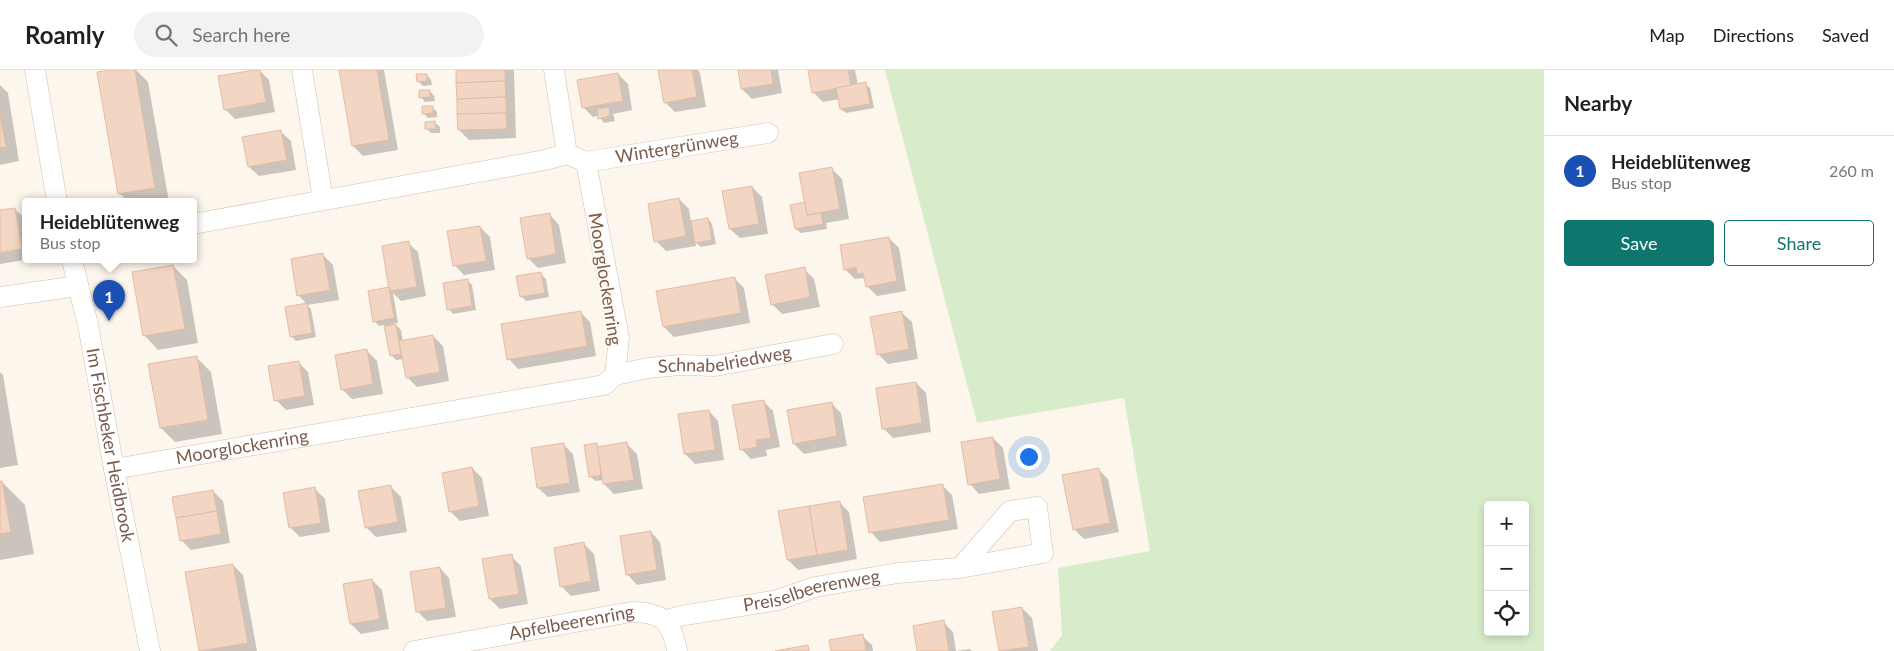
<!DOCTYPE html>
<meta charset="utf-8">
<style>
body{margin:0;font-family:Lato,sans-serif;background:#f2f2f2;color:#202124}
.controls{position:absolute;right:15px;bottom:15px;display:grid;overflow:hidden;border-radius:5px;box-shadow:0 2px 8px #0003}
.controls button{width:45px;height:45px;display:grid;place-items:center;padding:0;border:0;border-bottom:1px solid #e0e0e0;background:#fff;color:#202124;font:25px sans-serif}
.you{position:absolute;left:1028px;top:386px;width:18px;height:18px;margin:-12px;border:4px solid #fff;border-radius:50%;background:#1a73e8;box-shadow:0 0 0 8px #1a73e833}
.badge{display:grid;place-items:center;width:32px;height:32px;border-radius:50%;background:#0f766e;color:#fff;font-size:16px;font-weight:700}
.pin{position:absolute;translate:-50% -41px;filter:drop-shadow(0 1px 2px #0008)}
.pin::after{content:'';position:absolute;top:26px;width:18px;height:15px;background:inherit;clip-path:polygon(0 0,100% 0,50% 100%)}
.popup{position:absolute;left:22px;top:128px;width:175px;height:65px;box-sizing:border-box;display:grid;place-content:center;border-radius:5px;background:#fff;filter:drop-shadow(0 1px 4px #0005);font-size:16px;white-space:nowrap;color:#757577}
.popup b{font-size:19px;color:#202124}
.popup::after{content:'';position:absolute;left:50%;top:100%;margin-left:-10px;border:10px solid transparent;border-top-color:#fff}
.list{margin:0;padding:0;list-style:none}
h2{display:flex;justify-content:space-between;align-items:center;height:65px;margin:0;padding:0 20px;font-size:21px}
h2 small{font-size:16px;font-weight:400;color:#757577}
.list li{display:grid;grid-template-columns:32px 1fr auto;gap:15px;align-items:center;box-sizing:border-box;height:70px;padding:0 20px;border-top:1px solid #e0e0e0}
.list b{display:block;font-size:19px;white-space:nowrap}
.list p{margin:0;font-size:16px;white-space:nowrap;color:#757577}
.list em{font-size:16px;font-style:normal;color:#757577}
.actions{display:flex;gap:10px;padding:15px 20px}
.actions a{flex:1;padding:11px 0;border:1px solid #0f766e;border-radius:5px;text-align:center;font-size:18px;color:#0f766e}
.actions .main{background:#0f766e;color:#fff}
.icon{flex:none;width:28px;height:28px;fill:none;stroke:currentColor;stroke-width:2;stroke-linecap:round;stroke-linejoin:round}
.map{position:relative;flex:none;width:1544px;height:581px;overflow:hidden}
header{display:flex;align-items:center;gap:30px;box-sizing:border-box;height:70px;padding:0 25px;background:#fff;border-bottom:1px solid #e0e0e0}
header strong{font-size:24px}
nav{display:flex;gap:28px;margin-inline-start:auto;font-size:18px}
.search{width:350px;height:45px;background:#f2f2f2;display:flex;align-items:center;gap:12px;box-sizing:border-box;padding:0 18px;border-radius:28px;color:#757577;font-size:19px}
main{display:flex}
aside{flex:1;background:#fff}
.map>svg:first-child{display:block}
</style>
<header>
<strong>Roamly</strong>
<div class="search"><svg class="icon" aria-label="search" viewBox="0 0 24 24"><circle cx="10" cy="10" r="6"/><path d="M15 15l6 6"/></svg>Search here</div>
<nav><a>Map</a><a>Directions</a><a>Saved</a></nav>
</header>
<main>
<div class="map">
<svg width="1544" height="581" viewBox="0 0 1544 581">
<rect width="100%" height="100%" fill="#fdf6ec"/>
<path fill="#d8ecc9" fill-rule="evenodd" d="M885,0H1544V581H1050L1062,565L1058,498L1150,481L1124,328L977,353ZM1488,435H1525V562H1488Z"/>
<g fill="#0003">
<polygon points="117,0 136,0 148,12 169,132 129,132 119,123"/>
<polygon points="259,0 269,10 275,42 235,49 225,39"/>
<polygon points="340,0 384,0 398,80 363,86 353,76"/>
<polygon points="457,0 514,0 516,68 469,70 459,60"/>
<polygon points="660,0 698,0 700,3 706,37 675,42 665,32"/>
<polygon points="739,0 778,0 782,23 752,29 742,19"/>
<polygon points="809,0 855,0 858,15 865,14 870,18 874,38 846,43 841,39 840,29 823,32 813,22"/>
<polygon points="618,4 628,14 632,40 613,44 615,51 604,53 599,46 593,47 583,37"/>
<polygon points="427,5 431,10 432,15 423,16 418,11"/>
<polygon points="0,15 8,23 19,91 0,95"/>
<polygon points="430,21 434,26 435,31 425,32 421,27"/>
<polygon points="432,37 437,42 437,47 428,48 423,43"/>
<polygon points="435,53 440,57 440,63 431,63 426,58"/>
<polygon points="281,62 291,71 296,100 259,106 249,97"/>
<polygon points="832,99 842,109 849,149 826,153 827,159 801,163 796,159 806,134"/>
<polygon points="752,117 762,127 768,164 740,168 730,159"/>
<polygon points="679,129 689,139 691,152 708,149 712,154 716,174 701,177 695,172 696,176 666,181 656,171"/>
<polygon points="15,139 25,149 25,190 0,194 0,141"/>
<polygon points="550,145 559,155 566,193 538,198 528,188"/>
<polygon points="480,157 490,167 495,200 464,205 454,195"/>
<polygon points="889,168 899,178 906,221 877,226 867,216 866,211 863,208 855,209 845,199"/>
<polygon points="408,173 418,182 426,226 401,231 393,223 398,253 394,253 401,260 403,272 433,266 443,276 449,311 417,317 407,307 404,289 396,290 391,285 385,255 379,256 374,251"/>
<polygon points="323,185 333,195 339,230 307,235 311,239 316,267 296,271 291,266 286,238 307,234 298,225"/>
<polygon points="173,196 187,210 198,273 158,280 144,265"/>
<polygon points="804,199 814,209 820,237 782,244 772,234"/>
<polygon points="541,204 546,209 549,227 526,231 521,226"/>
<polygon points="734,208 744,218 750,253 674,267 664,257"/>
<polygon points="467,210 472,215 476,240 453,244 449,239"/>
<polygon points="580,242 590,252 596,286 518,299 509,289"/>
<polygon points="902,243 912,252 918,289 888,294 878,284"/>
<polygon points="367,281 377,291 383,324 352,329 342,319"/>
<polygon points="196,287 211,302 222,364 175,372 161,358"/>
<polygon points="298,292 308,302 314,335 286,340 276,330"/>
<polygon points="0,302 3,305 18,395 0,398"/>
<polygon points="916,313 926,323 931,362 893,368 883,358"/>
<polygon points="763,331 773,341 780,377 766,380 767,386 751,389 741,379"/>
<polygon points="831,333 841,343 847,376 804,384 794,374"/>
<polygon points="709,341 718,351 724,390 695,394 685,384"/>
<polygon points="993,368 1003,378 1010,419 979,424 970,414"/>
<polygon points="563,374 573,384 580,422 548,427 538,418"/>
<polygon points="627,374 637,384 643,419 614,424 604,414 604,410 595,411 590,406 596,375 600,378"/>
<polygon points="472,398 482,408 489,446 460,451 450,441"/>
<polygon points="1098,399 1108,409 1119,462 1084,469 1074,459"/>
<polygon points="0,412 2,412 25,435 34,484 0,490"/>
<polygon points="942,415 952,425 958,459 880,472 871,462"/>
<polygon points="391,417 401,427 407,462 376,467 366,457"/>
<polygon points="315,419 325,429 330,462 300,467 290,457"/>
<polygon points="213,421 223,431 230,473 191,480 181,470"/>
<polygon points="839,432 849,442 857,489 798,500 788,490"/>
<polygon points="651,462 660,472 666,510 637,515 628,505"/>
<polygon points="584,474 594,484 600,521 571,526 561,516"/>
<polygon points="511,486 521,496 528,534 500,539 490,529"/>
<polygon points="233,495 243,505 257,581 200,581 186,503"/>
<polygon points="440,498 449,508 456,547 427,551 417,541"/>
<polygon points="372,510 382,520 389,559 361,564 351,554 344,515"/>
<polygon points="1022,538 1032,548 1038,581 1000,581 994,543"/>
<polygon points="943,552 953,562 956,581 918,581"/>
<polygon points="862,566 872,575 873,581 832,581"/>
<polygon points="969,579 972,581 956,581"/>
</g>
<g fill="#f3d5c3" stroke="#e6bba3">
<polygon points="110,0 135,0 155,118 118,124 97,2"/>
<polygon points="255,0 260,0 266,32 224,40 218,6"/>
<polygon points="339,0 377,0 389,70 352,76"/>
<polygon points="456,0 505,0 505,11 456,13"/>
<polygon points="658,0 692,0 697,27 664,33"/>
<polygon points="738,0 771,0 773,14 741,19"/>
<polygon points="808,0 848,0 851,16 812,23"/>
<polygon points="618,3 623,31 582,38 577,10"/>
<polygon points="416,4 427,4 427,11 417,12"/>
<polygon points="505,11 506,27 457,29 456,13"/>
<polygon points="866,12 870,34 840,39 836,18"/>
<polygon points="419,20 430,20 430,27 419,28"/>
<polygon points="506,27 506,43 457,44 457,29"/>
<polygon points="422,36 433,36 433,43 422,44"/>
<polygon points="609,37 610,46 598,49 597,39"/>
<polygon points="506,43 507,59 458,60 457,44"/>
<polygon points="0,45 6,77 0,78"/>
<polygon points="435,51 436,59 425,59 425,52"/>
<polygon points="281,60 287,90 248,97 242,67"/>
<polygon points="832,97 840,139 807,145 799,103"/>
<polygon points="752,116 759,154 729,159 722,121"/>
<polygon points="679,128 686,166 654,172 648,134"/>
<polygon points="805,132 807,145 821,143 823,154 795,159 790,135"/>
<polygon points="15,138 22,179 0,183 0,140"/>
<polygon points="550,143 556,184 527,189 520,148"/>
<polygon points="708,148 712,170 695,173 691,151"/>
<polygon points="480,156 486,191 453,196 447,161"/>
<polygon points="889,167 897,211 866,217 863,203 857,204 856,197 844,200 840,175"/>
<polygon points="409,171 417,217 389,221 382,176"/>
<polygon points="323,183 330,220 297,226 291,189"/>
<polygon points="173,195 185,259 143,266 132,202"/>
<polygon points="805,197 810,227 771,235 765,205"/>
<polygon points="541,202 545,223 520,227 516,206"/>
<polygon points="735,207 741,243 663,257 656,221"/>
<polygon points="468,209 472,236 447,240 443,213"/>
<polygon points="389,217 394,248 373,252 368,221"/>
<polygon points="307,233 312,263 290,267 285,237"/>
<polygon points="581,241 587,276 507,290 501,254"/>
<polygon points="902,241 909,279 877,285 870,247"/>
<polygon points="396,254 401,284 390,286 384,256"/>
<polygon points="433,265 440,302 406,308 399,271"/>
<polygon points="367,279 373,314 341,320 335,285"/>
<polygon points="197,286 208,350 160,358 148,294"/>
<polygon points="299,291 305,326 274,331 268,296"/>
<polygon points="916,312 922,353 882,359 876,318"/>
<polygon points="764,330 771,368 756,370 757,377 740,380 732,335"/>
<polygon points="832,332 837,366 793,374 787,340"/>
<polygon points="709,340 715,380 684,384 678,344"/>
<polygon points="993,367 1000,409 968,415 961,372"/>
<polygon points="627,372 634,410 603,414 597,377"/>
<polygon points="564,373 570,413 537,418 531,378"/>
<polygon points="597,373 601,405 589,407 584,375"/>
<polygon points="472,397 479,436 449,442 442,403"/>
<polygon points="1099,398 1110,453 1073,460 1062,405"/>
<polygon points="0,411 2,411 11,462 0,464"/>
<polygon points="943,414 949,450 869,463 863,427"/>
<polygon points="391,415 398,452 365,458 358,421"/>
<polygon points="315,417 321,453 289,458 283,423"/>
<polygon points="213,420 217,441 176,448 172,427"/>
<polygon points="840,431 848,480 817,485 809,436"/>
<polygon points="809,436 817,485 787,490 778,441"/>
<polygon points="217,441 221,464 180,471 176,448"/>
<polygon points="651,461 657,500 626,505 620,466"/>
<polygon points="584,472 591,511 560,517 554,478"/>
<polygon points="512,484 519,524 489,529 482,489"/>
<polygon points="233,494 248,573 199,581 185,502"/>
<polygon points="440,497 446,538 416,542 410,502"/>
<polygon points="372,509 380,549 350,554 343,514"/>
<polygon points="1022,537 1029,577 999,581 992,542"/>
<polygon points="944,550 949,581 917,581 913,556"/>
<polygon points="863,564 866,581 831,581 829,570"/>
<polygon points="808,575 809,581 775,581"/>
</g>
<g fill="none" stroke-linecap="round" stroke-linejoin="round">
<defs>
<g id="street">
<polyline points="35,0 57,132"/>
<polyline points="302,0 323,130"/>
<polyline points="554,0 567,84"/>
<path id="s1" d="M586,92L768,63"/>
<path id="s2" d="M72,190L88,255L114,399L150,581"/>
<polyline points="0,227 78,216"/>
<path id="s3" d="M615,305L648,298L680,295L715,296L833,274"/>
<path id="s4" d="M114,399L604,315L615,305L619,268L586,92L567,84L545,90L193,154"/>
<path id="s5" d="M665,551L680,546L778,530L815,517L898,503L960,498L1043,483L1037,437L1010,441L960,498"/>
<path id="s6" d="M414,581L631,542C662,542 672,551 677,581"/>
</g>
</defs>
<use href="#street" stroke="#d1beb0" stroke-width="21"/>
<use href="#street" stroke="#fff" stroke-width="20"/>
</g>
<g text-anchor="middle" stroke-width="4" stroke-linejoin="round" paint-order="stroke">
<g font-size="18" fill="#7a5c4d" stroke="#fffaf3">
<text dy="6" stroke="none"><textPath href="#s1" startOffset="92">Wintergrünweg</textPath></text>
<text transform="translate(605 209) rotate(81)" y="6">Moorglockenring</text>
<text dy="6" stroke="none"><textPath href="#s3" startOffset="111">Schnabelriedweg</textPath></text>
<text dy="6" stroke="none"><textPath href="#s2" startOffset="189">Im Fischbeker Heidbrook</textPath></text>
<text dy="6" stroke="none"><textPath href="#s4" startOffset="130">Moorglockenring</textPath></text>
<text dy="6" stroke="none"><textPath href="#s5" startOffset="150">Preiselbeerenweg</textPath></text>
<text dy="6" stroke="none"><textPath href="#s6" startOffset="160">Apfelbeerenring</textPath></text>
</g>
</g>
</svg>
<div class="controls">
<button>+</button>
<button>−</button>
<button><svg class="icon" aria-label="locate" viewBox="0 0 24 24"><circle cx="12" cy="12" r="6"/><path d="M12 2v4M12 18v4M2 12h4M18 12h4"/></svg></button>
</div>
<div class="you"></div>
<div class="pin badge" style="left:109px;top:251px;background:#1a4fb4">1</div>
<div class="popup"><b>Heideblütenweg</b>Bus stop</div>
</div>
<aside>
<h2>Nearby<small></small></h2>
<ul class="list">
<li><span class="badge" style="background:#1a4fb4">1</span><div><b>Heideblütenweg</b><p>Bus stop</p></div><em>260 m</em></li>
</ul>
<div class="actions"><a class="main">Save</a><a>Share</a></div>
</aside>
</main>
